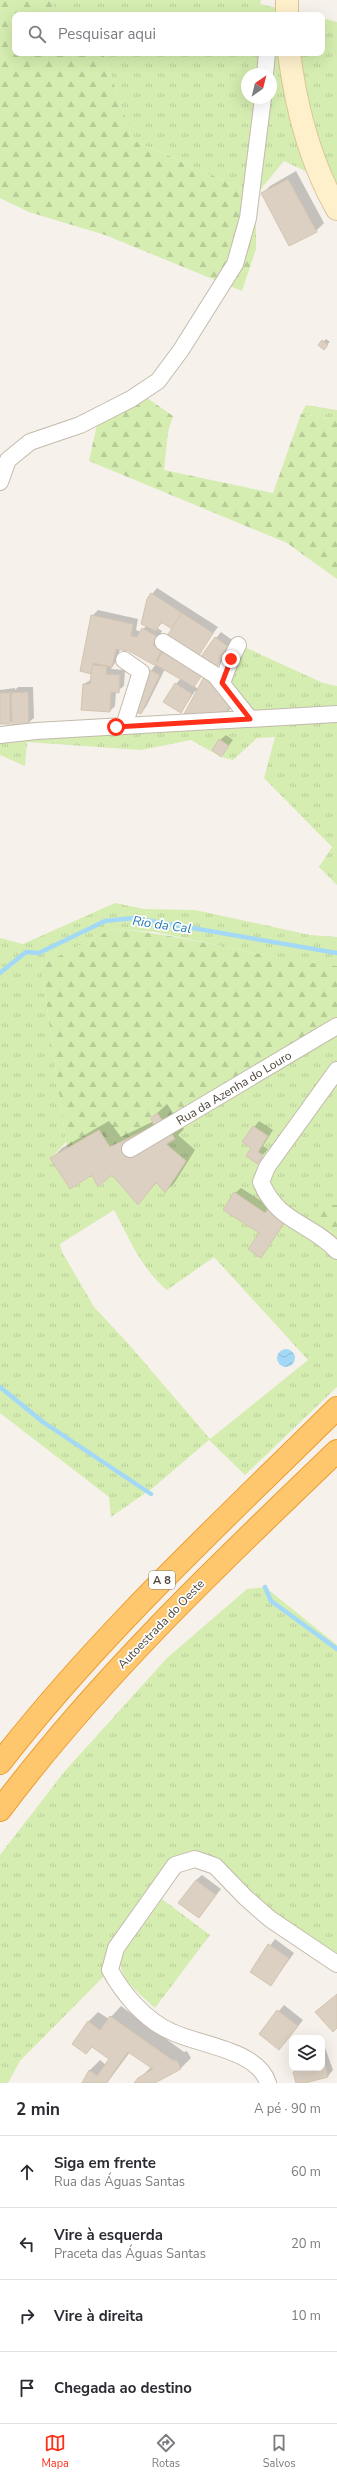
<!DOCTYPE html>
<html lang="pt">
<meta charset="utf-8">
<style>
body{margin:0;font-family:"Nunito Sans",sans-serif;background:#f7f7f7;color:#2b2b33}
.controls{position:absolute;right:12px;bottom:12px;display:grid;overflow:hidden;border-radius:8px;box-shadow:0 4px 16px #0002}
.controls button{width:36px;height:36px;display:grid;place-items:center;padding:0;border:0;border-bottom:1px solid #e1e1e2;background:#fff;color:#2b2b33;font:20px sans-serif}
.compass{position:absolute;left:241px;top:68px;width:36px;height:36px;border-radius:50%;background:#fff;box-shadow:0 4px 16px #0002;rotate:35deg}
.stop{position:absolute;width:12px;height:12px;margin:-9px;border:3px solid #ff3019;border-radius:50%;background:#fff}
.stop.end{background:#ff3019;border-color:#fff;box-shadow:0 1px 4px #0008}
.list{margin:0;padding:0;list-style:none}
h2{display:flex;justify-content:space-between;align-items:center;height:52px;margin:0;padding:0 16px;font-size:17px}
h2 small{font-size:13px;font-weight:400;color:#7c7c81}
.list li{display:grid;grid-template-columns:26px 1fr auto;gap:12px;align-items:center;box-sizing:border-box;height:72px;padding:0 16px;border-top:1px solid #e1e1e2}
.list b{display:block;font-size:15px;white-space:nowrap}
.list p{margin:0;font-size:13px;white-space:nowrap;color:#7c7c81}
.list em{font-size:13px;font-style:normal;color:#7c7c81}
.icon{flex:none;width:22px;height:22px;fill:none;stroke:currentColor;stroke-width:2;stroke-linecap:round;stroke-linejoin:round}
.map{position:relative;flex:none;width:337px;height:2083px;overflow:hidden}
.search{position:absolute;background:#fff;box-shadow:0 4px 16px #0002;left:12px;right:12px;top:12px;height:44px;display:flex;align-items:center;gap:10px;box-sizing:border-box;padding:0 14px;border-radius:8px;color:#7c7c81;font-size:15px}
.sheet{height:340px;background:#fff}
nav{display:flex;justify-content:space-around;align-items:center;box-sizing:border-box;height:56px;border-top:1px solid #e1e1e2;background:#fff;font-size:11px;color:#7c7c81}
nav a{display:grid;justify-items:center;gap:2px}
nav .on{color:#ff3019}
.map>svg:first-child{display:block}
</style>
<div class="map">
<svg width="337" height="2083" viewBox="0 0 337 2083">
<defs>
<pattern id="grass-tufts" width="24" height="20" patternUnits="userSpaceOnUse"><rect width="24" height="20" fill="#d5edb0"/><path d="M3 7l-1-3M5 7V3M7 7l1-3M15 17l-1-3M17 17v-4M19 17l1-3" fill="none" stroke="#b8cc98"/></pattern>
<pattern id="forest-firs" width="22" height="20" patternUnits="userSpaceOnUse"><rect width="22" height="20" fill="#d5edb0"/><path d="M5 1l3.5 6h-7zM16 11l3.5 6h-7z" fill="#b8cc98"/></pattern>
<pattern id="water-waves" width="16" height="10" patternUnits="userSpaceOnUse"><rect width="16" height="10" fill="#a3d9f7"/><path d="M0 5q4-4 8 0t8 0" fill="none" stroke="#8ebbd4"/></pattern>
</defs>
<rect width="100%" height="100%" fill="#f6f2eb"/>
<g fill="url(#grass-tufts)" fill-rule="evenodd">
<polygon points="51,0 261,0 260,4 307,15 60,15 55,10"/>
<path d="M322,18L337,22V186L284,161L256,195L133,140L103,53H322ZM247,74H271V98H247Z"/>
<polygon points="306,405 337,410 337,419 301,414"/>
<polygon points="240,645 323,683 337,686 337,885 319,867 332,847 264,778 275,737 257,738 233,760 221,757 191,740 141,750 27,742 25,766 0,755 0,735 250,720 222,683"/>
<path d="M115,903L144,909L195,910L310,935L337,937V966L303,963L155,932L112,929L41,965L66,1142L51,1158L70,1188L92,1175L99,1187L112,1175L138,1205L156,1182L165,1193L186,1161L166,1144L174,1139L167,1127L337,1026V1205H322L319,1227L337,1234V1387L245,1475L209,1440L154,1487L111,1517L109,1497L0,1413V938L23,944ZM114,1210C129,1238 142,1270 167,1290L214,1257L308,1360L210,1439L125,1340L94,1307L62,1252L60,1244Z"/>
<polygon points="265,1587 337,1645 337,1964 215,1866 175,1865 110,1970 20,2061 8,2083 0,2083 0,1855 64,1772 167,1658 247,1589"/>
<path d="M162,1899L210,1935L155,2008C141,1994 116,1978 121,1956Z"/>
</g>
<g fill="url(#forest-firs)">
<polygon points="0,0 51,0 55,10 60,15 15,15 15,53 103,53 133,140 256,195 256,249 242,291 105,235 29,212 0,198"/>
<polygon points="140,393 173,416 168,432 164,470 273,493 301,414 337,419 337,579 287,543 89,461 99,415"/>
<path d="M112,929C188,934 261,959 337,966V1026L163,1121L157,1113L151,1118L154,1126L110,1147L99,1130L67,1149L41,965Z"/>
<polygon points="319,1204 337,1205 337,1234 319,1227 312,1218"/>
</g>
<circle fill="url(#water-waves)" cx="286" cy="1358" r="9"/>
<g fill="#0003">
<polygon points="296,171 324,223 316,231 262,194 270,186"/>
<polygon points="326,339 330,342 323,348 320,345"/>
<polygon points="157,588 218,627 197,655 173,629 163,622 157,628 162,631 158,639 167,644 163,652 169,647 206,669 194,686 198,689 210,672 231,708 226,714 195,691 181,712 176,684 181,678 165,669 146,707 141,713 151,671 160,658 154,664 129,650 120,649 117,660 111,669 125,670 124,686 116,692 115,706 110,711 82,710 84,684 92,679 92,616 98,610 138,619 136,630 141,632 146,626 148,599"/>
<polygon points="221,632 235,642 215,668 216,638"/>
<polygon points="18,687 33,687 34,718 28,723 13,720 10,723 0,723 0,690 15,688 15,690"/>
<polygon points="226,735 233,740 221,755 220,740"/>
<polygon points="167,1104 184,1129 178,1135 195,1150 175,1182 165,1192 157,1182 138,1204 112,1174 92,1174 52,1158 62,1148 109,1121 121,1137 154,1121 152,1118"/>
<polygon points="259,1121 273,1130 263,1146 268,1149 257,1162 253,1148 243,1141"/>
<polygon points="241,1188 271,1207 291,1214 261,1257 260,1232 235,1193"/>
<polygon points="202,1875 221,1889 199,1917 196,1880"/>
<polygon points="275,1939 294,1953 271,1985 251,1971"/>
<polygon points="284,2005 303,2020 285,2043 260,2033"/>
<polygon points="121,2006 184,2052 187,2051 191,2058 181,2068 153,2083 135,2083 151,2067 130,2052 107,2083 82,2083 90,2070 100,2060 106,2065 110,2059 88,2022 98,2012 109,2019"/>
<polygon points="323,2042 333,2070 328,2076 297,2083 294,2072 298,2068 322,2068"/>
</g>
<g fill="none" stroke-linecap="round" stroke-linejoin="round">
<g stroke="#a3d9f7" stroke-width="4.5">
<polyline points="0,973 26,952 39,953 105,921 134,918 337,953"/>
<polyline points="0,1387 43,1422 151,1494"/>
<polyline points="265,1587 271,1601 337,1649"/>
</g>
</g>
<g fill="#dcd0c2" stroke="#d5c5b1">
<polygon points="288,179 317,232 289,246 261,193"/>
<polygon points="322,340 328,345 324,350 318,345"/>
<polygon points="151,593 182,613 172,629 161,622 156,631 141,624 147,599"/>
<polygon points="182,613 213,633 198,657 167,636"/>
<polygon points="91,615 133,624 131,636 137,637 142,628 158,637 153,645 162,650 154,665 129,651 116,649 112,667 93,663 91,674 80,671"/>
<polygon points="215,637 230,648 215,669 200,658"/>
<polygon points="162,652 202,675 194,687 156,665"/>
<polygon points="92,665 107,666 106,674 120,675 119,693 111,692 110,712 81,710 83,684 90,684"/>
<polygon points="150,670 160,675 141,714 131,710"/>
<polygon points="204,677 223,690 231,700 226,715 184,714"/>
<polygon points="175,683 192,694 181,713 163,702"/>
<polygon points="28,692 29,724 12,725 11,693"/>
<rect x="0" y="693" width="10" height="31"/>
<polygon points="219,739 229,746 221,757 212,750"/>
<polygon points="157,1113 175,1139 166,1144 186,1161 165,1193 156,1182 138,1205 112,1175 98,1187 92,1175 70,1189 50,1158 99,1130 110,1147 154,1126 151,1118"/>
<polygon points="253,1126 268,1136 258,1152 263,1155 258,1164 246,1156 251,1148 242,1142"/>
<polygon points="234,1192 265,1213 268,1209 286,1220 261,1258 248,1249 259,1233 223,1210"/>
<polygon points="196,1880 216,1895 199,1918 178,1903"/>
<polygon points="268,1944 289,1958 271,1986 250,1972"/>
<polygon points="337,1994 337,2028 333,2032 315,2012"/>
<polygon points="277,2010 298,2026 279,2050 259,2034"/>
<polygon points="110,2016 174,2061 177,2060 181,2069 155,2083 134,2083 138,2078 153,2069 128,2052 106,2083 82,2083 89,2070 97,2076 109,2059 92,2047 86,2054 72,2044 88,2021 100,2030"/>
<polygon points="322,2062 325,2063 328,2077 305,2083 296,2083 293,2072 300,2070 299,2068 322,2068"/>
</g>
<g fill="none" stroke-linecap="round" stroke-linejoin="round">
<defs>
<g id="minor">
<polyline points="265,74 267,53"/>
<polyline points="0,482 8,460 30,442 80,425 131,399 158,381 181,350 235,264 248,218 263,98"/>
<polyline points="163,642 215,675 250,719"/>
<polyline points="222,683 231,659 238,645"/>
<polyline points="124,726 141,672 124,660"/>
<polyline points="0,735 36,731 337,714"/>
<path d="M337,1070L267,1167L261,1182C279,1224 309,1221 337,1251"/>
<polyline points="130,1149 337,1026"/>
<path d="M268,2083C258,2050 199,2045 172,2032C146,2021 123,1994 110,1970L116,1948L175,1865L195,1859L215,1866L246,1898L270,1919L337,1964"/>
</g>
<g id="secondary">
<polyline points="287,15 287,0"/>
<path d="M289,53C296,107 310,162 337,209"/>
</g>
<g id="motorway">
<path d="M0,1763C100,1634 221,1523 337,1408"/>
<path d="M0,1810C99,1678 218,1565 337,1451"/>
</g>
</defs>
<use href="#minor" stroke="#c3baac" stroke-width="18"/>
<use href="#secondary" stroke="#dac597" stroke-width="24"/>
<use href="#motorway" stroke="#eb9d30" stroke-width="24"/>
<use href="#minor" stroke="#fff" stroke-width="16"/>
<use href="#secondary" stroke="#fff0cc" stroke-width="22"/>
<use href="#motorway" stroke="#ffc76d" stroke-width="22"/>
</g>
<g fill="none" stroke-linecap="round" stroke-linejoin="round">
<polyline stroke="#ff3019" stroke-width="5" points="116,727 250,719 222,683 231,659"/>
</g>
<g text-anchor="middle" stroke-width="3.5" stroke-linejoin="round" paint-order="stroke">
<rect fill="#fff" stroke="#827b73" stroke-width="1" x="149" y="1571" width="26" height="18" rx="3"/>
<g font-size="11" font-weight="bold" fill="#4c4337">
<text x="162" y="1584">A 8</text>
</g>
<g font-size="12" fill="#4c4337" stroke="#fff">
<text transform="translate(234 1088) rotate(-31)" y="4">Rua da Azenha do Louro</text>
<text transform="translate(161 1624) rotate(-46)" y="4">Autoestrada do Oeste</text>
</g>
<g font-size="13" font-style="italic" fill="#237cb1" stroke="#fff">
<text transform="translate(162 924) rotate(8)" y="5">Rio da Cal</text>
</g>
</g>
</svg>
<div class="controls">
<button><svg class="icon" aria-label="layers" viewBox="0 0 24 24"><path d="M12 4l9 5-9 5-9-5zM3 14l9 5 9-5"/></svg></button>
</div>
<svg class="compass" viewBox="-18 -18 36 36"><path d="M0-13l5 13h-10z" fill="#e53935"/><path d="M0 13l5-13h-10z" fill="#7c7c81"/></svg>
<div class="stop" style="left:116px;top:727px"></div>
<div class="stop end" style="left:231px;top:659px"></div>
<div class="search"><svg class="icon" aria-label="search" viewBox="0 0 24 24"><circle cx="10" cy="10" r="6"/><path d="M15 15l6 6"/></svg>Pesquisar aqui</div>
</div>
<section class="sheet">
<h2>2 min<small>A pé · 90 m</small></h2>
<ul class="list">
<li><svg class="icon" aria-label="ahead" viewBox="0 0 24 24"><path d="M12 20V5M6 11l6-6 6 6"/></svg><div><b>Siga em frente</b><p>Rua das Águas Santas</p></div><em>60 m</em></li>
<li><svg class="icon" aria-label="left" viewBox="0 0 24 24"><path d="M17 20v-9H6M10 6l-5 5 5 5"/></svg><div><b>Vire à esquerda</b><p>Praceta das Águas Santas</p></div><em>20 m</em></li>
<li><svg class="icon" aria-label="right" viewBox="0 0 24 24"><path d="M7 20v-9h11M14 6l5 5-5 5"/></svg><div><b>Vire à direita</b></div><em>10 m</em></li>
<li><svg class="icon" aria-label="arrive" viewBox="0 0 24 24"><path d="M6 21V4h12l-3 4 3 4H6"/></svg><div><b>Chegada ao destino</b></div></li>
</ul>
</section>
<nav>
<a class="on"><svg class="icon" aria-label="map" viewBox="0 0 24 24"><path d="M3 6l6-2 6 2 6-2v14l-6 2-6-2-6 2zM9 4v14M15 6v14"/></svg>Mapa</a>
<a><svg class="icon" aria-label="directions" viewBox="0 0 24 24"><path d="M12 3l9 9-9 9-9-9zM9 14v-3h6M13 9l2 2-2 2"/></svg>Rotas</a>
<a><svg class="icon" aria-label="saved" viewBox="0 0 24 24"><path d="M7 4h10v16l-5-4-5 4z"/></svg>Salvos</a>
</nav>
